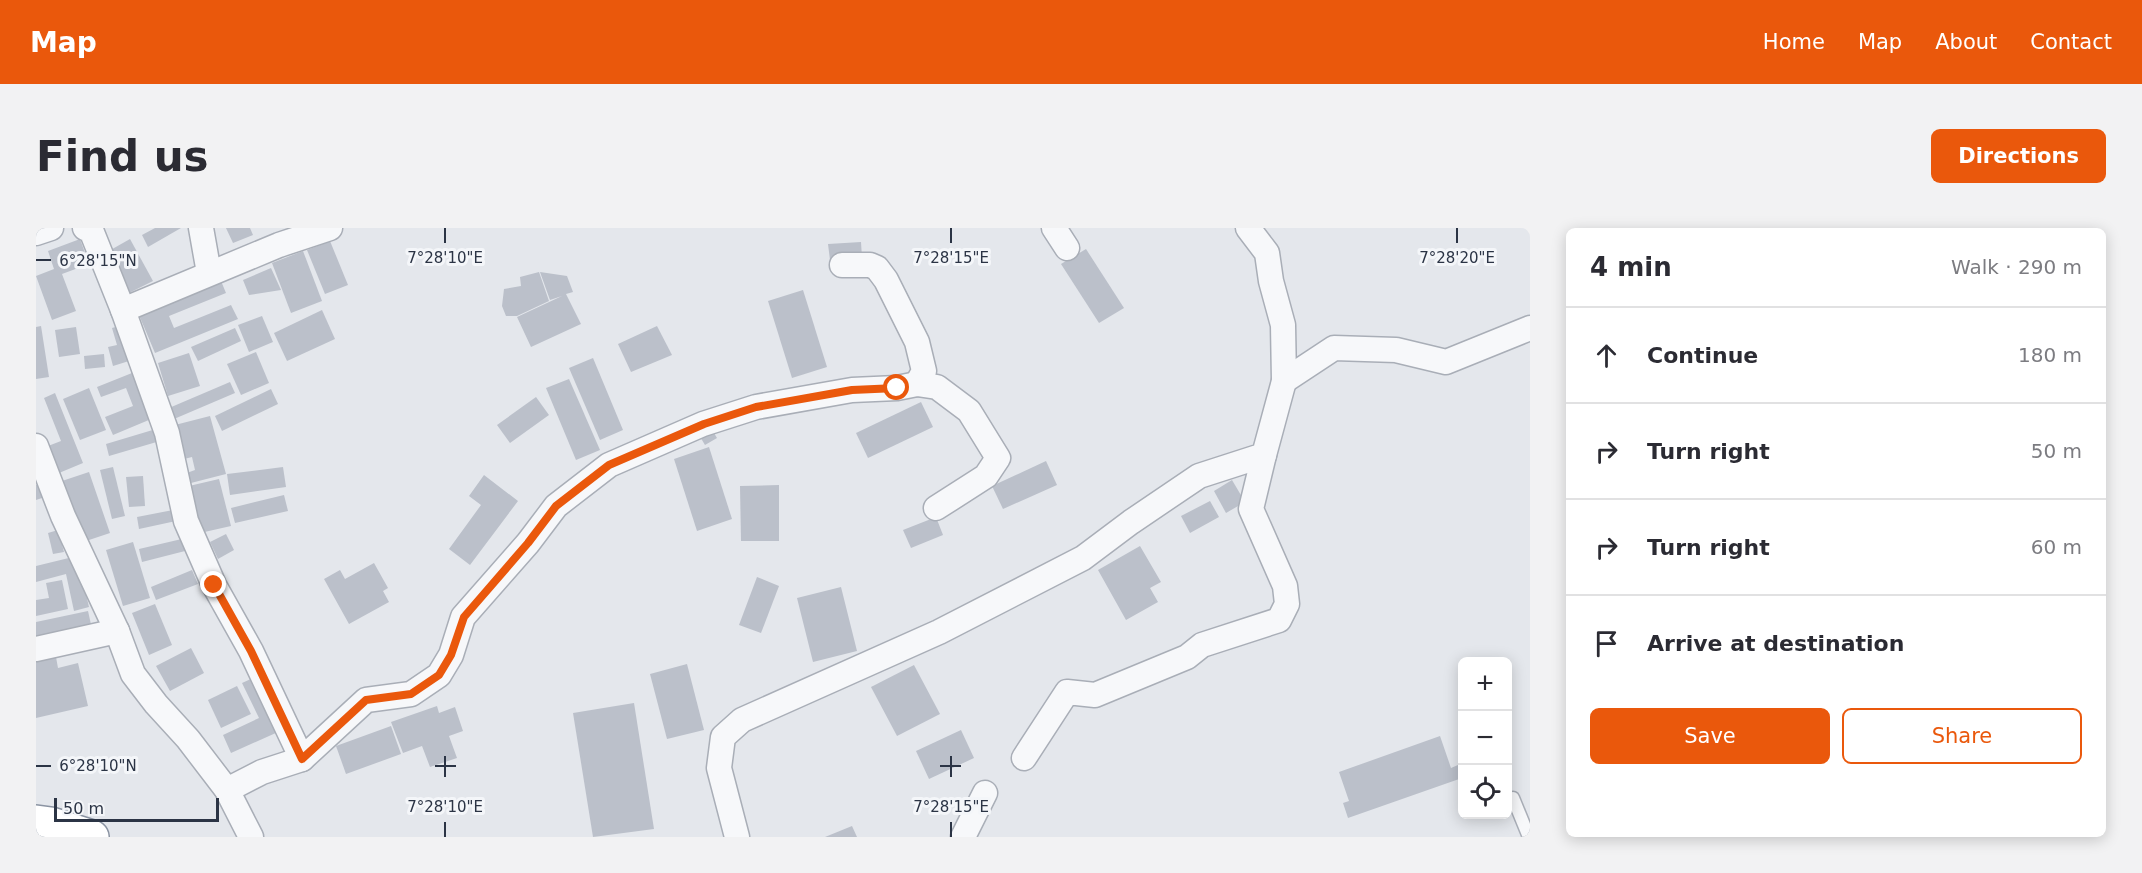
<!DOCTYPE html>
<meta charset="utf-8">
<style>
body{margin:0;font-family:"DejaVu Sans",sans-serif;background:#f2f2f3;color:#2b2b33}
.controls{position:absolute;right:18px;bottom:18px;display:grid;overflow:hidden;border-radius:9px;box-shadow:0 3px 15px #0003}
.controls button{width:54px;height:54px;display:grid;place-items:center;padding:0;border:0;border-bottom:2px solid #e1e1e2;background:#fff;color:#2b2b33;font:30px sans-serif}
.scale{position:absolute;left:18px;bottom:15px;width:165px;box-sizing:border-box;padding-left:6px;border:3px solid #2b3445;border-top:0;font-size:16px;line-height:21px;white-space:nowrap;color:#2b3445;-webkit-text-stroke:4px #f4f6f9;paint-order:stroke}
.stop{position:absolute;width:18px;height:18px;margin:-14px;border:4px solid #ea580c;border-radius:50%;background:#fff}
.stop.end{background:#ea580c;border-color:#fff;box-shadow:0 2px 6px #0008}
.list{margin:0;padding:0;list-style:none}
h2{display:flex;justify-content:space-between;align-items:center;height:78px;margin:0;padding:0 24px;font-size:26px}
h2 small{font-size:20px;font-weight:400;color:#7c7c81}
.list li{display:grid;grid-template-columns:39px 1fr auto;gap:18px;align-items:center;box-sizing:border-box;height:96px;padding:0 24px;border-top:2px solid #e1e1e2}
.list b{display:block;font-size:22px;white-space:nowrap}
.list em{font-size:20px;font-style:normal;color:#7c7c81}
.actions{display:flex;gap:12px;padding:18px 24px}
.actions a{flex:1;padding:14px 0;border:2px solid #ea580c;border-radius:9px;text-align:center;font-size:21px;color:#ea580c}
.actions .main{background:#ea580c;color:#fff}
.icon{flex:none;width:33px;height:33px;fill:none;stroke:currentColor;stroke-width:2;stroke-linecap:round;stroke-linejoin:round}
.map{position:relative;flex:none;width:1494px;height:609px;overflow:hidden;border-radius:9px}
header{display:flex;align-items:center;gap:36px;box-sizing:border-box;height:84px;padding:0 30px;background:#ea580c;color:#fff}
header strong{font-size:28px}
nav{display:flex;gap:33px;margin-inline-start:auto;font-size:21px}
.intro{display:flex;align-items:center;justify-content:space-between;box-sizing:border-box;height:144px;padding:0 36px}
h1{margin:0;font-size:42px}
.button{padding:15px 27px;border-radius:9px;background:#ea580c;color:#fff;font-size:21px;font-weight:700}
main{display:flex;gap:36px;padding:0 36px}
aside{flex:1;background:#fff;border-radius:9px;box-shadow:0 3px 15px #0003}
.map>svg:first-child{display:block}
</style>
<header>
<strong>Map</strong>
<nav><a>Home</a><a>Map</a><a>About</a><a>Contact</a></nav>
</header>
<div class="intro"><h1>Find us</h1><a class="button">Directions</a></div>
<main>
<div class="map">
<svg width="1494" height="609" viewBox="0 0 1494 609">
<rect width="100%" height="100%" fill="#e4e7ec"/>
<g fill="#bbc0ca">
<polygon points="119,0 145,0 112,19 106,7"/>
<polygon points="190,0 214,0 217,7 197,15"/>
<polygon points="44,11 53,36 26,46 40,83 16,92 0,48 18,41 12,23"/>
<polygon points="94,11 117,53 93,65 71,24"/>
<polygon points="294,13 312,57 289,66 271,22"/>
<polygon points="825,14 826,30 794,32 792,16"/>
<polygon points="1050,21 1088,80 1063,95 1025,36"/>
<polygon points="267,23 286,73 255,85 236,35"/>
<polygon points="235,40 245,62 213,67 207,52"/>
<polygon points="503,44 513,73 481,88 470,88 466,78 468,61 485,58 484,49"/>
<polygon points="504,44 531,48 537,64 530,66 545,96 495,119 481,89 526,68 514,72"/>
<polygon points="185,53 190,65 133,88 138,100 195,77 202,91 119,125 103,87"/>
<polygon points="767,62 791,139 756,150 732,73"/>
<polygon points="286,82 299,111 251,133 238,105"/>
<polygon points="226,88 237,114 213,124 202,97"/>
<polygon points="5,98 13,149 0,151 0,99"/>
<polygon points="83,98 93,133 77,138 72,119 81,117 76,100"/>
<polygon points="621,98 636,127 595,144 582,116"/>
<polygon points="40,99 44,126 23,129 19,102"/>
<polygon points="199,100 205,113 162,133 155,119"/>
<polygon points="220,124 233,155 205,167 191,136"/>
<polygon points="153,125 164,158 132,168 122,135"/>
<polygon points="68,126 69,139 49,141 48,128"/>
<polygon points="557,130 587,202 564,212 533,140"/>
<polygon points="101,143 120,189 77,207 69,189 97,178 90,160 65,169 61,159"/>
<polygon points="533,151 564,222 540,232 510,160"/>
<polygon points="194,154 199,165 138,191 133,180"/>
<polygon points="53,160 70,202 44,212 27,171"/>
<polygon points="235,161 242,176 186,203 179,188"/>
<polygon points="19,165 47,235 23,245 12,218 25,213 8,170"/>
<polygon points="500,169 513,187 474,215 461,197"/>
<polygon points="885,174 897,199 832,230 820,205"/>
<polygon points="174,188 190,246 151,256 148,246 159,242 156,229 144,232 135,198"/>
<polygon points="675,200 681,210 669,217 663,207"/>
<polygon points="120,201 124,213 73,228 70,216"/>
<polygon points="673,219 696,291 661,303 638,231"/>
<polygon points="1010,233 1021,257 967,281 956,258"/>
<polygon points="77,239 89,288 76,291 64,242"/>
<polygon points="247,239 250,259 194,267 191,246"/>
<polygon points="53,244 74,305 47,314 26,253"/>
<polygon points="448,247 482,273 434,337 413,321 445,277 433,268"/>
<polygon points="107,248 109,278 93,279 90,249"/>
<polygon points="183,251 195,298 164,305 153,258"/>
<polygon points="1196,252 1209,274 1190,285 1178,263"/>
<polygon points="6,255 9,269 0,272 0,257"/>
<polygon points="743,257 743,313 705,313 704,258"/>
<polygon points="248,267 252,283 199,295 195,280"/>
<polygon points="1174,273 1183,289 1154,305 1145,288"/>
<polygon points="137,282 140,293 103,301 101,289"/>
<polygon points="900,289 907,307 875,320 867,302"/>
<polygon points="22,302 28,324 17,326 12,305"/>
<polygon points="190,306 198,322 182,331 174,314"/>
<polygon points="150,310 153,322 106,334 103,321"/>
<polygon points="97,314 114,370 87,378 70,322"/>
<polygon points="1104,318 1125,354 1114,360 1122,374 1090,392 1062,342"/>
<polygon points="41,328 53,379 38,383 30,346 0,354 0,338"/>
<polygon points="338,335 352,360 347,363 353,374 313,396 288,351 304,342 309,351"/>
<polygon points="156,342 162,356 120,372 115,359"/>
<polygon points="721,349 743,358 725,405 703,397"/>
<polygon points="26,352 32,381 0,388 0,372 13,370 10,355"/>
<polygon points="805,359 821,423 777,434 761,370"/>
<polygon points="119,376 136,417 113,427 96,385"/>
<polygon points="52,383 56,401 0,414 0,394"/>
<polygon points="155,420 168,445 134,463 120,438"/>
<polygon points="20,429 22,440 42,435 52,478 0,490 0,434"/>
<polygon points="651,436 668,502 631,511 614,446"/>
<polygon points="878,437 904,486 861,508 835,459"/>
<polygon points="217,450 242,504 195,525 187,507 223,490 206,455"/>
<polygon points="201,458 215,486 185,500 172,472"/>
<polygon points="598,475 618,601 557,609 537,485"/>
<polygon points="401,478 403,485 419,479 427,503 413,508 421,530 394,539 386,518 367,525 355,494"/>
<polygon points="355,498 365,526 310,546 300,518"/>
<polygon points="925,502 938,530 893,551 880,523"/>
<polygon points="1404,508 1415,540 1422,537 1426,550 1312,590 1307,575 1313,573 1303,544"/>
<polygon points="816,598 821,609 789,609"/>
</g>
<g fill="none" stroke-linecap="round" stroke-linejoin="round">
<defs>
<polyline id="lane" points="1477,570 1493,609"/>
<g id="street">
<polyline points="49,0 55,2 87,82 131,205 150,293 178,357 215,423 266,531"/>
<polyline points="165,0 173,45"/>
<polyline points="1018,0 1031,20"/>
<polyline points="0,5 15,0"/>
<polyline points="806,37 834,37 841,40 850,52 881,114 888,143 881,156"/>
<polyline points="87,82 243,17 294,0"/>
<polyline points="1248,153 1298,120 1360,122 1410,134 1494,100"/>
<polyline points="0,218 27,288 81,403 97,446 120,476 152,511 191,562 215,609"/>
<polyline points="0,421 81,403"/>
<polyline points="988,530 1031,464 1059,467 1151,429 1166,417 1243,392 1251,376 1249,358 1215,281 1228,227"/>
<polyline points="191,562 226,544 266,531 330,472 375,466 403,447 415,427 427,389 492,315 520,278 573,237 667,196 720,179 816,162 861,160 881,156 901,159 933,183 962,230 950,248 900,280"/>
<polyline points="701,609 683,540 687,509 706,492 903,404 1047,330 1095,294 1163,248 1228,227 1248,153 1247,97 1235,53 1231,25 1212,0"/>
<polyline points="927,609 949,565"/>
</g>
<polyline id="highway" points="0,594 15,596 56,609"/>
</defs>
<use href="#lane" stroke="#a9aeb7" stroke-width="15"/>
<use href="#street" stroke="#a9aeb7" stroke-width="27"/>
<use href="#highway" stroke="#8b94a3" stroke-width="36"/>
<use href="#lane" stroke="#f7f8fa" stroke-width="12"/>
<use href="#street" stroke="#f7f8fa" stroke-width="24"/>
<use href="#highway" stroke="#fff" stroke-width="33"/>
</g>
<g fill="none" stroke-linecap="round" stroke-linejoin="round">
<polyline stroke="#ea580c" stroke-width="8" points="178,357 215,423 266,531 330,472 375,466 403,447 415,427 428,389 492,315 520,278 573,237 668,196 720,179 816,162 861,160"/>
</g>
<path fill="none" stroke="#2b3445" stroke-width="2" d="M409,0V15M915,0V15M1421,0V15M0,32H15M409,528V549M915,528V549M0,538H15M399,538H420M904,538H925M409,594V609M915,594V609"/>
<g font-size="15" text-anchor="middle" fill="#2b3445" stroke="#f4f6f9" stroke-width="6" stroke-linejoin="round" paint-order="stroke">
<text x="409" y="35">7°28'10"E</text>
<text x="915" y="35">7°28'15"E</text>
<text x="1421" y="35">7°28'20"E</text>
<text x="62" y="38">6°28'15"N</text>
<text x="62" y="543">6°28'10"N</text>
<text x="409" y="584">7°28'10"E</text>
<text x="915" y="584">7°28'15"E</text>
</g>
</svg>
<div class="controls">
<button>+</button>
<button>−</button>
<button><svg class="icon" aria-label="locate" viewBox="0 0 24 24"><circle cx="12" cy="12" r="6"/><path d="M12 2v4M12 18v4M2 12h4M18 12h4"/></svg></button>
</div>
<div class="scale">50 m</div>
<div class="stop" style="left:861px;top:160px"></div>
<div class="stop end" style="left:178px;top:357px"></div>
</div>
<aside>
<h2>4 min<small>Walk · 290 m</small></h2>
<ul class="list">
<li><svg class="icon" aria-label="ahead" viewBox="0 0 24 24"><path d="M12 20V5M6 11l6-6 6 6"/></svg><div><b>Continue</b></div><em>180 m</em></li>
<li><svg class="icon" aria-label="right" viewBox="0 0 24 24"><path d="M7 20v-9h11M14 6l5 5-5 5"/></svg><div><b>Turn right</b></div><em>50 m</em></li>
<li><svg class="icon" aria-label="right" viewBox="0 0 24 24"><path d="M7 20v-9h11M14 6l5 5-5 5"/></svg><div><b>Turn right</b></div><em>60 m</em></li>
<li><svg class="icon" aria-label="arrive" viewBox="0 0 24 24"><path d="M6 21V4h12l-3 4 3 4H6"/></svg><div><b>Arrive at destination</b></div></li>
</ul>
<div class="actions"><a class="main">Save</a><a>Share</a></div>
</aside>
</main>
